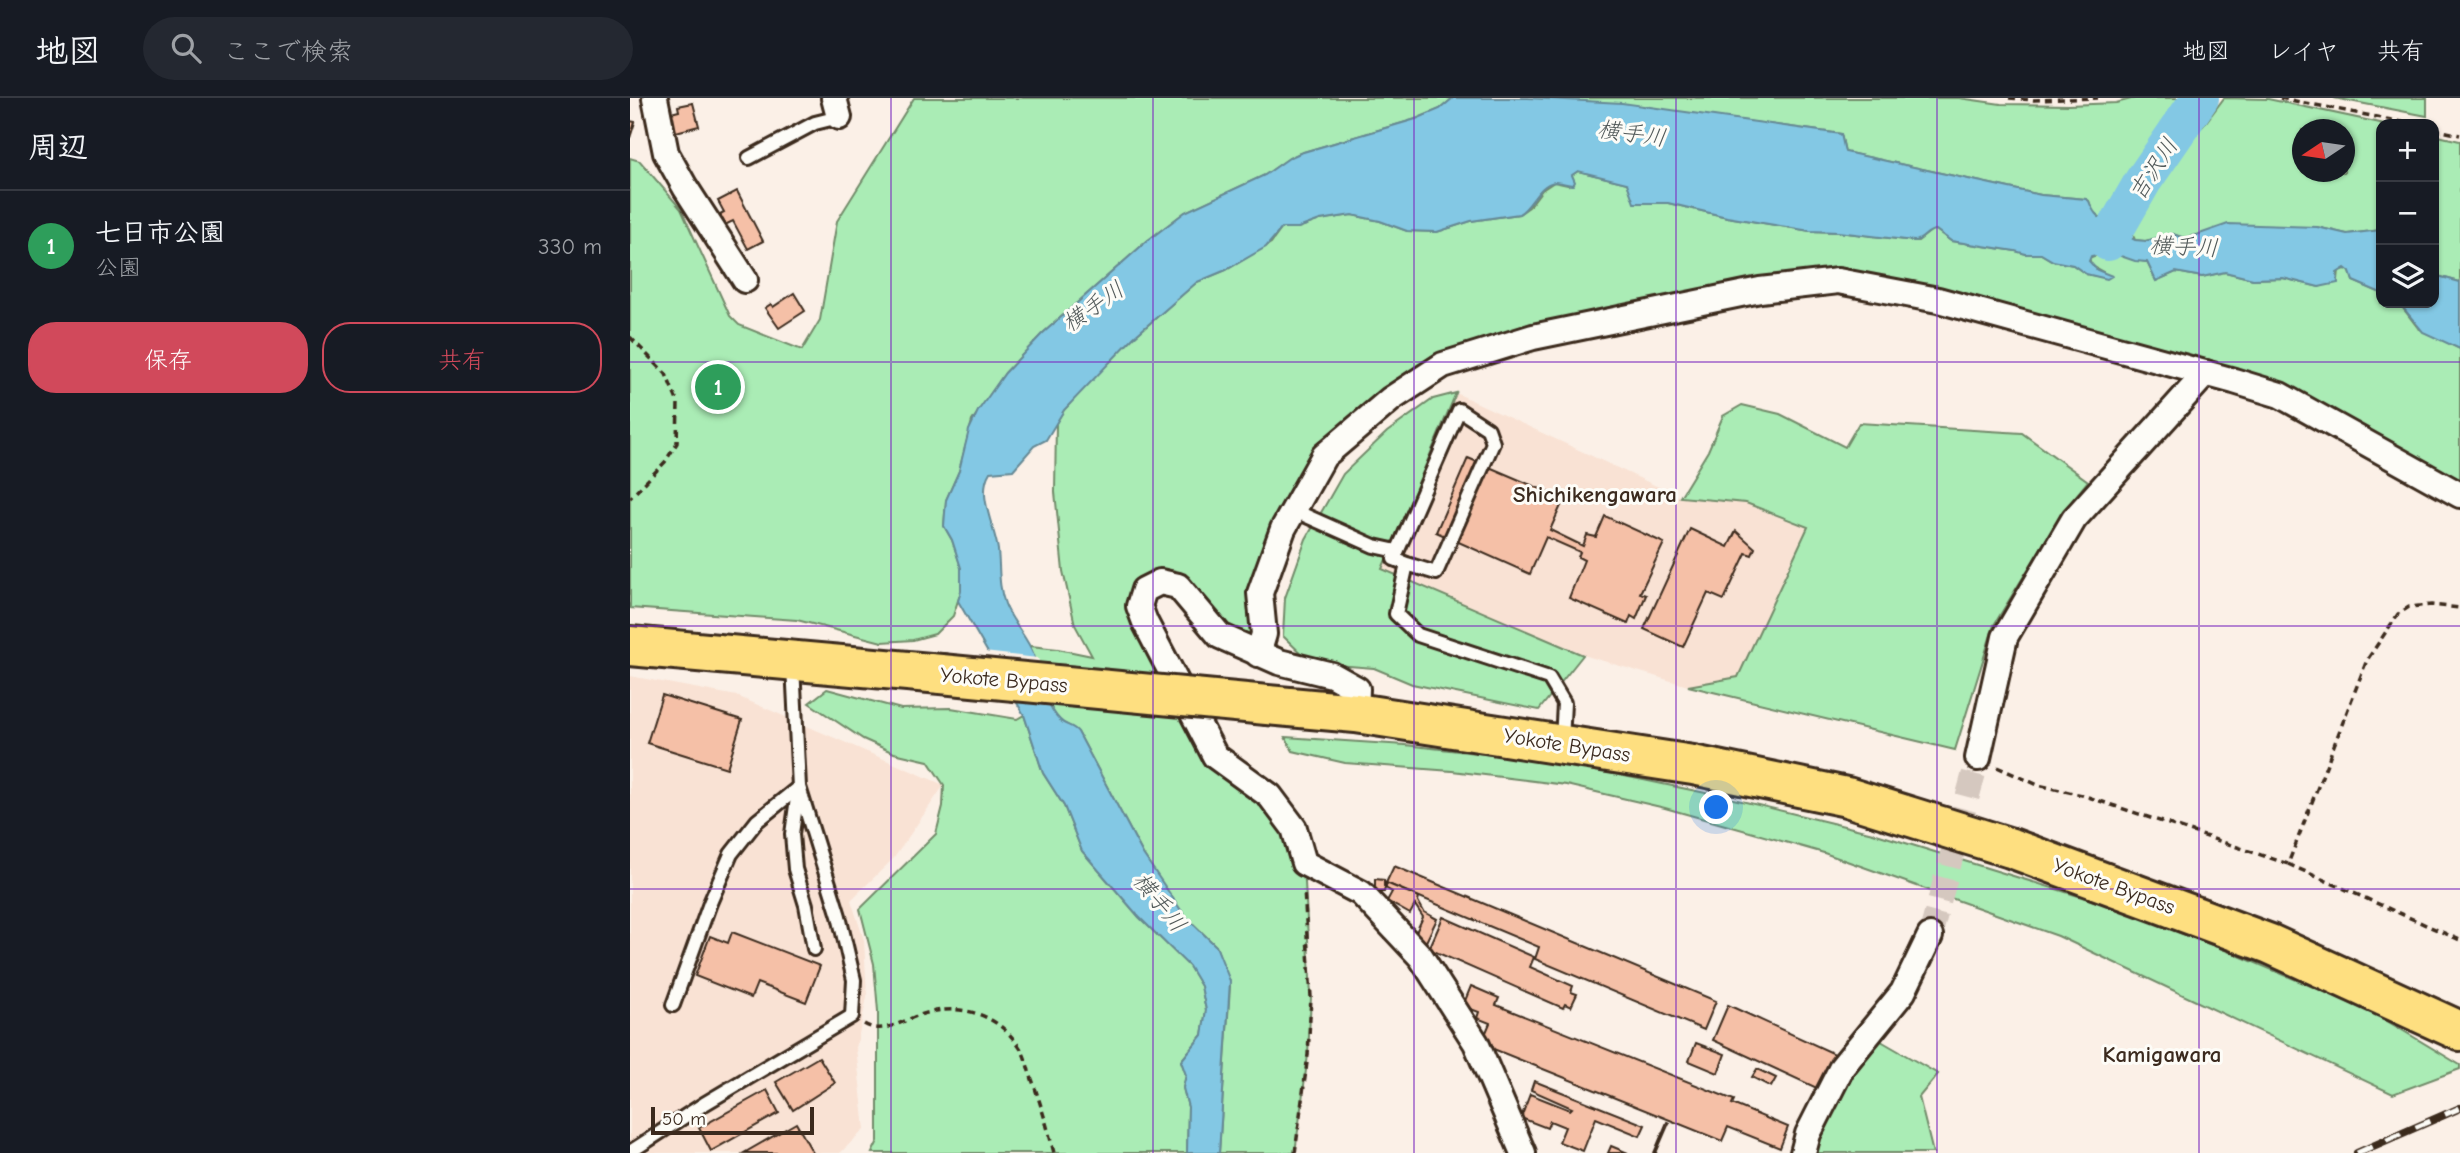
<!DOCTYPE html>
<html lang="ja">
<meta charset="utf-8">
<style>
body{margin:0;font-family:"Comic Neue","Klee One",sans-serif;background:#242831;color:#f1f3f6}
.controls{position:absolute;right:21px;top:21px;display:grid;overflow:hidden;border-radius:14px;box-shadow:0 2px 5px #0004}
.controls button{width:63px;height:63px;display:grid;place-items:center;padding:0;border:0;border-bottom:2px solid #363941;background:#171b24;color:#f1f3f6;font:35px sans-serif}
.compass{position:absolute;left:1662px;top:21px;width:63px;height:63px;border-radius:50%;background:#171b24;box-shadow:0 2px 5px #0004;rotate:257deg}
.scale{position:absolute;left:21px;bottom:18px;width:163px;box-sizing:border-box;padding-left:7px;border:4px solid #3b2a1e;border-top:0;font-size:19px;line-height:24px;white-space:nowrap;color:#3b2a1e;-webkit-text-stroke:5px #fdfcf7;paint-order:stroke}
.you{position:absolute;left:1087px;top:710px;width:24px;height:24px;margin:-18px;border:5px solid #fff;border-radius:50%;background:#1a73e8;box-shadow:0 0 0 10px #1a73e833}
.badge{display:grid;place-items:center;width:46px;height:46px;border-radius:50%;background:#d1495b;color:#fff;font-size:23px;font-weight:700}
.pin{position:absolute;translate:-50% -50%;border:4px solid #fff;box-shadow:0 2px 7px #0006}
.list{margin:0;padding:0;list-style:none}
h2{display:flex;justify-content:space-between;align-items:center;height:91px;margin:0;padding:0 28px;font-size:30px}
h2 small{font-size:23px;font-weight:400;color:#9ea1a6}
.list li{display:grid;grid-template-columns:46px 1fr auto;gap:21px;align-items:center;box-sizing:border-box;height:112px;padding:0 28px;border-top:2px solid #363941}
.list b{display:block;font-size:26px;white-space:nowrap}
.list p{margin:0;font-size:23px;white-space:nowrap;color:#9ea1a6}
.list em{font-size:23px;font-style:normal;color:#9ea1a6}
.actions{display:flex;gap:14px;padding:21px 28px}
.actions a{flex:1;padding:16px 0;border:2px solid #d1495b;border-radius:28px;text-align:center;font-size:24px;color:#d1495b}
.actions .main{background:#d1495b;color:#fff}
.icon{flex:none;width:38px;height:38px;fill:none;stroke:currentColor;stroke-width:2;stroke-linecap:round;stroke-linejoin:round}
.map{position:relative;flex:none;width:1830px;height:1055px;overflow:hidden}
header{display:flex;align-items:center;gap:42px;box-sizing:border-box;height:98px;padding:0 35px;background:#171b24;border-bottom:2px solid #363941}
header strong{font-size:33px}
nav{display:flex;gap:38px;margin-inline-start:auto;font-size:24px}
.search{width:490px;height:63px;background:#242831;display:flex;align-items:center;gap:18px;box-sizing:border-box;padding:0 24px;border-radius:38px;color:#9ea1a6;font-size:26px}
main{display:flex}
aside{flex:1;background:#171b24}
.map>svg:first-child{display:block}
</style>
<header>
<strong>地図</strong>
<div class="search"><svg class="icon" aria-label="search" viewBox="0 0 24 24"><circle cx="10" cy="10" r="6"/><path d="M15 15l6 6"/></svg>ここで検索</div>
<nav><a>地図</a><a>レイヤ</a><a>共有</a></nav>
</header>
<main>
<aside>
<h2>周辺<small></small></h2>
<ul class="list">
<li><span class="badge" style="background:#2e9e5b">1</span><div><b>七日市公園</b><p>公園</p></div><em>330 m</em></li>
</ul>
<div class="actions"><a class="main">保存</a><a>共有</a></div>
</aside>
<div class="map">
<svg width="1830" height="1055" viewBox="0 0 1830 1055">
<rect width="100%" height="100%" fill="#fbf0e7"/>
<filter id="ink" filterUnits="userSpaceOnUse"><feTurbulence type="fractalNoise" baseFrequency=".0143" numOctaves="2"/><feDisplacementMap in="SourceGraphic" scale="14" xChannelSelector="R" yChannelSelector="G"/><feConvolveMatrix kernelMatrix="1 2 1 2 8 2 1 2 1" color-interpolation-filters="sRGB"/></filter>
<g filter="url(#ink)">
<g fill="#f9e2d4">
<polygon points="826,295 1050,399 1116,405 1179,428 1108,579 1058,588 953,557 752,471"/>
<polygon points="0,578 107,598 314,687 264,760 221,802 234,842 237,899 226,950 235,1031 210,1055 0,1055"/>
</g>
<g fill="#aaecb5" stroke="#728b6a" stroke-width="2" fill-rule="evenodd">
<polygon points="284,0 823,0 810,11 786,21 670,55 659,60 635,77 555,114 517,143 412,236 375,275 342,323 329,373 316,402 314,428 322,442 331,469 331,493 323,518 305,536 283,542 252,544 167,522 0,510 0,60 10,63 51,111 100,218 109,227 172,252 190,222 207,123"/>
<polygon points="936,0 1329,0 1371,6 1438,7 1486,5 1505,0 1555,0 1542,27 1519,47 1510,76 1492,102 1491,112 1484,121 1477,124 1463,114 1459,103 1456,101 1411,97 1215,54 1211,36 992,6 932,2"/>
<path d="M1594,0L1638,1L1755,26H1751V132L1717,136L1687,129L1570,136L1554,140L1543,136L1515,143L1505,142L1500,131L1504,113L1521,81L1546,51L1573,28ZM1672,32H1714V74H1672Z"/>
<polygon points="1704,0 1797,0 1797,18"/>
<polygon points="1804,37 1830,43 1830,184 1804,177"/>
<path d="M948,73L997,85L1005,105H1038L1097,119L1180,133L1208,134L1284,143H1288L1302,132H1306L1321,143L1386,153L1396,156H1411L1423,163L1443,167L1456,176L1472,179L1473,174L1462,168L1459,160C1479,150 1497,161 1517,164L1526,183L1546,174L1572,179L1595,174L1623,181L1653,180L1689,189L1708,182L1709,172L1719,171L1723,183L1751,195V205H1769L1788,230L1830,251V397L1650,297L1208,183L813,267L694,358L653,431L628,556L548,488L514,492L585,658L640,698L674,765L681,899L678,957L665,1055H589L600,888L586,848L555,818L542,801L513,756L448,634C442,628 434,627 429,622C412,603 409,571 400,548L428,551L462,558L445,527L433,473L425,394L426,325L434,312L462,281L504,239L567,184L596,172L641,145L652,130H668L690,122L722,117L750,123L777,133L807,134L841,123L889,116L899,109L912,92L924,84L938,87L942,77Z"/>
<polygon points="826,295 752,471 953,557 909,612 782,586 744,570 681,565 653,538 655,500 676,441 713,376 757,334 803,301"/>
<polygon points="1112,307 1150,316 1215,349 1229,325 1392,335 1458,383 1433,414 1364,527 1325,652 1058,588 1108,579 1178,429 1116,405 1050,399 1078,353 1093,318"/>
<polygon points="197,591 271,611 321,610 387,621 394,617 413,675 434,708 452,753 509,819 559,868 571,888 576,912 572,937 551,963 556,977 553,990 558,1009 557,1055 242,1055 248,1043 248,913 244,866 230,811 306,736 313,708 314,687 298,663 264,655 233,641 179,605"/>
<polygon points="655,639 775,647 927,664 1095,699 1243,735 1481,808 1600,854 1742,914 1830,967 1830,971 1763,996 1428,838 1194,755 1035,710 936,687 822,673 715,665 663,653"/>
<polygon points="1251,943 1308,976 1289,999 1303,1055 1177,1055 1207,995"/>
</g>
<g fill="#83c8e4" stroke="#668995" stroke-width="2">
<path d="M823,0H898L992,5L1211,36L1215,54L1411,97L1456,101L1459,103C1463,114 1467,119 1477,124L1484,121L1491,126V135L1505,142L1516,143L1543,136L1554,140L1561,139L1598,126L1687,129L1717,136L1751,132V195L1723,183L1720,174L1715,170L1707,175L1708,185L1689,189L1653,180L1623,181L1595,174L1572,179L1546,174L1526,183L1517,164L1505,163L1479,154L1461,158L1459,163L1467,172L1482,178L1477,181L1456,176L1443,167L1423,163L1411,156H1396L1385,153L1321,143L1306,132C1296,132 1293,143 1284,143L1208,134L1180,133L1097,119L1038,105H1004L997,85L948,73L942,77L945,84L943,87C937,87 931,84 925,84C908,86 902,109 889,116L841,123L807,134L777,133L750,123L722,117L690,122L668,130H652L636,149L596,172L567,184L504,239L434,312L416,342L404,348L383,372L360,374C346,396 365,429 368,452C370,471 368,488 375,506C382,524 397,539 404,557C411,578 414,606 430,622C435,628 443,627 448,634L513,756L555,818L586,848L600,883L589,1055H557L558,1009L553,990L556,977L551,963L572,937L576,912L571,888L559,868L509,819L452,753L434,708L413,675L394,617L328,503L331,493V470L322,442L314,428L316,402L329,373L339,332L348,313L375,275L412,236L517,143L555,114L635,77L659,60L670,55L786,21L810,11Z"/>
<polygon points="1804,177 1830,184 1830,251 1793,234 1769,205 1804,205"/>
</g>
<polygon fill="#fbf0e7" points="354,554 408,560 420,597 380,598"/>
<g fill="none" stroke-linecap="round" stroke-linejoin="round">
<polyline stroke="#83c8e4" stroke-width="38" points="1478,144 1513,83 1570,0"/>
</g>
<g fill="#f5c0a7" stroke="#3b2a1e" stroke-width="2">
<polygon points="63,5 69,28 42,35 37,16 49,13 48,8"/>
<polygon points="0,23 5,24 0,40"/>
<polygon points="107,93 133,143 118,151 103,123 95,127 90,116 94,114 88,103"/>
<polygon points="164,195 175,213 149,230 135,210 141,206 143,209"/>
<polygon points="838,360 934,401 920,432 953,448 957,437 966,439 975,418 1034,445 1010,495 1016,497 1006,521 1001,518 998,526 939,500 954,462 948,459 950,454 916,439 900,476 806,434"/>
<polygon points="1060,431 1098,449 1106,433 1125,450 1122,457 1116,455 1094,502 1078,495 1053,549 1014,531"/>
<polygon points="32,597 112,622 97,670 17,645"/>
<polygon points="764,768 1086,903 1074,932 905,861 909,849 756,785"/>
<polygon points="745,781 754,782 754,788 756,788 756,785 789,799 788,803 794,814 807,821 793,850 782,843 793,819 785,807 780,816 757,803 762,794 755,790 754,794 745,794"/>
<polygon points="813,819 904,859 900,869 943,888 941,894 947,896 941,909 935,906 933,910 799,851"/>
<polygon points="102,834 190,868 176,904 127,885 121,900 65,878 80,838 98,845"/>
<polygon points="841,888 869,900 866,907 1104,1002 1102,1006 1158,1029 1150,1050 1098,1029 1092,1043 851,946 860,925 847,920 849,914 833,908"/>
<polygon points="1098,907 1207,957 1191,992 1083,942"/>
<polygon points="1066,945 1095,956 1088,975 1059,963"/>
<polygon points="189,959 205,985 163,1012 146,984"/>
<polygon points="1127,971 1146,980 1141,989 1122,979"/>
<polygon points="904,983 1015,1027 1010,1038 966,1020 953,1053 929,1044 935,1029 920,1023 917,1030 891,1020 900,996 940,1012 942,1010 901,992"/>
<polygon points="137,992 149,1015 81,1053 69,1030"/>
<polygon points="1037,1024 1039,1025 1026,1055 1024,1055"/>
<polygon points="166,1025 183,1055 114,1055"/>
<polygon points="981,1048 998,1055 978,1055"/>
</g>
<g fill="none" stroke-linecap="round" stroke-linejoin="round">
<polyline stroke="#d5c8bf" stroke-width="24" stroke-dasharray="24 12" stroke-linecap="butt" points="1300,838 1348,660"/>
<defs>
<g id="service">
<polyline points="119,60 185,25 209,19"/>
<polyline points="663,412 744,448 767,453"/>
<polyline points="777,466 806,475 863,345 858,331 829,312 764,461 777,466 766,516 788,537 919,580 934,605 932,643"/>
<polyline points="168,693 162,736 165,771 176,807 184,851"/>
<polyline points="43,907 80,805 101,756 127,723 169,689"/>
<polyline points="0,1054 74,1006 222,918 224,882 209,818 169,689 163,567"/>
</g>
<g id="minor">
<polyline points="25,0 36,55 55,89 115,182"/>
<polyline points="204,0 209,19"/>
<polyline points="628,556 634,536 630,495 653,431 694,358 761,301 813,267 903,239 1130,192 1208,183 1308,202 1604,283 1650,297 1830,397"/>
<polyline points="726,615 727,591 702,577 649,564 590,538 548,488 530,484 514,492 509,508 515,524 585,658 640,698 664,730 674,765 731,795 791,859 846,945 893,1055"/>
<polyline points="1348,660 1375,539 1444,421 1576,275"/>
<polyline points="1173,1055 1178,1036 1212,969 1273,894 1300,838"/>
</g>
<g id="trunk">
<polyline points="0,548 311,576"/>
<polyline points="637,607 726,615 1063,667 1217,699 1381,750 1640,846 1830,933"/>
</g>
</defs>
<use href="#service" stroke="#3b2a1e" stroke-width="18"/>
<use href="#minor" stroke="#3b2a1e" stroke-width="30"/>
<use href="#trunk" stroke="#3b2a1e" stroke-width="44"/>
<g stroke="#3b2a1e" stroke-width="3.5" stroke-dasharray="7 5" stroke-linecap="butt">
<polyline points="1379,0 1404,2 1468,0"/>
<polyline points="1650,0 1782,26"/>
<polyline points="1804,31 1830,37"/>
<polyline points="0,239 36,276 48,305 47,345 35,364 0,400"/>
<polyline points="1367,669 1408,687 1452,697 1658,766 1737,562 1768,516 1779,509 1801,507 1830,510"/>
<polyline points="1658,766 1830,842"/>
<path d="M234,926C250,936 268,926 284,919C326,903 368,913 392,953C395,958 397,966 399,973C409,1000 417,1027 424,1055"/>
<polyline points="665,1055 678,957 681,899 674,792"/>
</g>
<use href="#service" stroke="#fdfcf7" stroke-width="12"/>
<use href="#minor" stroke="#fdfcf7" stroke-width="24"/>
<use href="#trunk" stroke="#fedf80" stroke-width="38"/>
<defs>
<polyline id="rail" points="1727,1055 1830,1010"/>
</defs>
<use href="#rail" stroke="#3b2a1e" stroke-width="8"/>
<use href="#rail" stroke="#fdfcf7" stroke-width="5" stroke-dasharray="16" stroke-linecap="butt"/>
<defs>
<polyline id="trunk-bridge" points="311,576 637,607"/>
</defs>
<use href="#trunk-bridge" stroke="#3b2a1e" stroke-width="44" stroke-linecap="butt"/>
<use href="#trunk-bridge" stroke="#fedf80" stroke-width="38"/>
</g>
</g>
<path fill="none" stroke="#7b2cbf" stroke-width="2" stroke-opacity="0.55" d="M261,0V1055M523,0V1055M784,0V1055M1046,0V1055M1307,0V1055M1569,0V1055M0,264H1830M0,528H1830M0,791H1830"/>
<g text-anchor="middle" stroke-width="6" stroke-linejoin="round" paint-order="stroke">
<g font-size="21" fill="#3b2a1e" stroke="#fdfcf7">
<text transform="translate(374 582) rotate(5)" y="7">Yokote Bypass</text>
<text transform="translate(937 647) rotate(9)" y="7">Yokote Bypass</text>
<text transform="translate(1484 788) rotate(20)" y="7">Yokote Bypass</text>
</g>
<g font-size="23" font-style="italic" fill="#515959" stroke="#fdfcf7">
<text transform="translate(1002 35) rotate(8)" y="8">横手川</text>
<text transform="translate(1523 71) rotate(-57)" y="8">吉沢川</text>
<text transform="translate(1554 148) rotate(3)" y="8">横手川</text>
<text transform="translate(463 208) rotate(-35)" y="8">横手川</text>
<text transform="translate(530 804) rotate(51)" y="8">横手川</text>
</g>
<g font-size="23" font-weight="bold" fill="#3b2a1e" stroke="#fdfcf7">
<text x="965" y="404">Shichikengawara</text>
<text x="1532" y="964">Kamigawara</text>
</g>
</g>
</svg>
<div class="controls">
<button>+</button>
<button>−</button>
<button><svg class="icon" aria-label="layers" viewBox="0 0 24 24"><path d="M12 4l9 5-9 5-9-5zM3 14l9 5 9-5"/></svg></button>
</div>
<svg class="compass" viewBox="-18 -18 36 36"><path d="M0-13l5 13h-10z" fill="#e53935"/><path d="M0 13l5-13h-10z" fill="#9ea1a6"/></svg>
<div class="scale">50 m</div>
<div class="you"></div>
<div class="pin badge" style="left:88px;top:289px;background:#2e9e5b">1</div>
</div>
</main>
